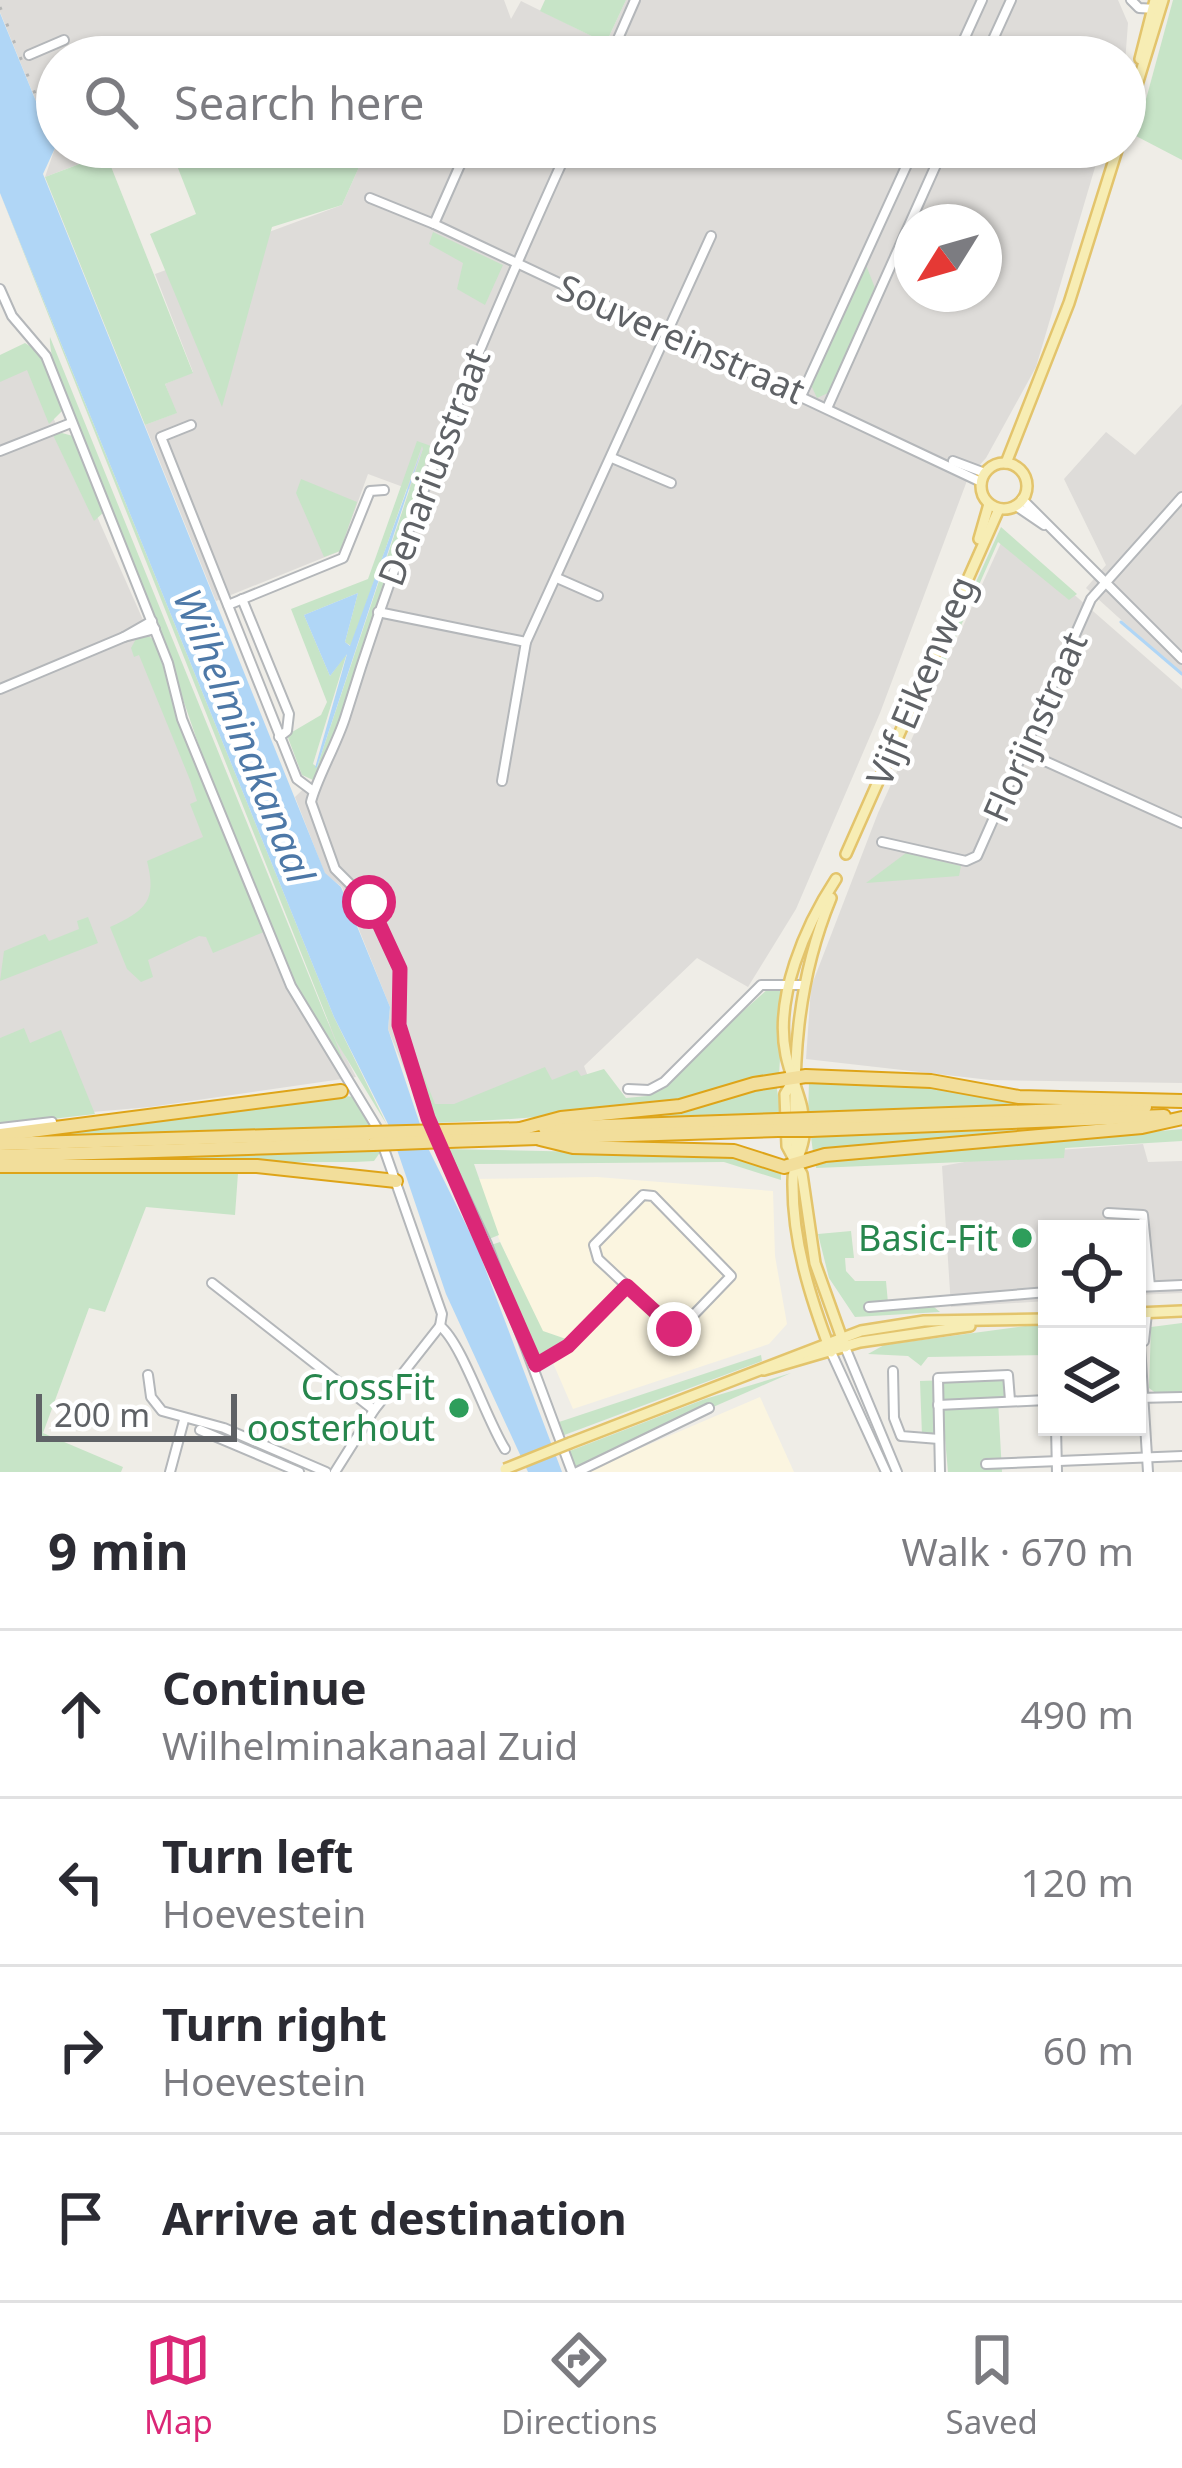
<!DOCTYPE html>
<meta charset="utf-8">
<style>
body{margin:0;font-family:"Noto Sans",sans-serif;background:#f2f2f3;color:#2b2b33}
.controls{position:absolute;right:36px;bottom:36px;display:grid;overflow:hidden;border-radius:0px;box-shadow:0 3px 9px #0004}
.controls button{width:108px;height:108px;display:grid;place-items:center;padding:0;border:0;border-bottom:3px solid #e1e1e2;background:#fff;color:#2b2b33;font:60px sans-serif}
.compass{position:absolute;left:894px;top:204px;width:108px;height:108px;border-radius:50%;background:#fff;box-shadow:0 3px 9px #0004;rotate:233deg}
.scale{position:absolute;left:36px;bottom:30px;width:201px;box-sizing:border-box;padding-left:12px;border:6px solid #5f6266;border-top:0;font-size:33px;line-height:42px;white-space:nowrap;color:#5f6266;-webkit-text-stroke:9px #fff;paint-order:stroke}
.stop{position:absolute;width:36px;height:36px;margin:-27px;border:9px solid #db2777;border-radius:50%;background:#fff}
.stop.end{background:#db2777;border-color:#fff;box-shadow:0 3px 12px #0008}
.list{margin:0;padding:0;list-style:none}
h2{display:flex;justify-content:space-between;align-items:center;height:156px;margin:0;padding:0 48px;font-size:51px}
h2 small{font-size:39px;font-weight:400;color:#7c7c81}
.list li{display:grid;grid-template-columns:78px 1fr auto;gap:36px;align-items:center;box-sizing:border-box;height:168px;padding:0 48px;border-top:3px solid #e1e1e2}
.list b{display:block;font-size:45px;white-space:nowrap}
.list p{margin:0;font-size:39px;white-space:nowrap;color:#7c7c81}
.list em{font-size:39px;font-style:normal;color:#7c7c81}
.icon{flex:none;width:66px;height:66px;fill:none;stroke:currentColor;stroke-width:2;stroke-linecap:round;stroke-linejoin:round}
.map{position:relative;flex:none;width:1182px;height:1472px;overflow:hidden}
.search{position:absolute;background:#fff;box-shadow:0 3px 9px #0004;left:36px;right:36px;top:36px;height:132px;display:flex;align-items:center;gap:30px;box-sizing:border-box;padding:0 42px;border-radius:66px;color:#7c7c81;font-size:45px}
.sheet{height:828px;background:#fff}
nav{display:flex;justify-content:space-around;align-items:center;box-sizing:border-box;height:168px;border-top:3px solid #e1e1e2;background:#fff;font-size:33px;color:#7c7c81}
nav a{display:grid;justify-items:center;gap:6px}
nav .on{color:#db2777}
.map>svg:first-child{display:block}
</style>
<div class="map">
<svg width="1182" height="1472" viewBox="0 0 1182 1472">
<rect width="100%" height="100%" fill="#efede7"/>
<g fill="#fbf5e0">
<polygon points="597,1177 773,1191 775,1256 787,1324 769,1344 573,1409 473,1179"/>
<polygon points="760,1397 794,1472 590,1472 594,1468"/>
</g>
<g fill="#dedcd9" fill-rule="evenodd">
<polygon points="0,0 504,0 511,19 521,1 606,43 626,0 1118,0 1128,23 1125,63 1125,57 57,57 57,147 124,147 45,177 55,148 0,12"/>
<path d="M368,147H1101L1036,367L986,458L968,478L880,713L796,909L748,987L697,958L584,1066L594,1092L423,1117L388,1029L390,1007L342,887L325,874L295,797L321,772L414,491L368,474L340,551L216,601L145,425L176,413L165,384L193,372L155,274L342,205ZM912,222H984V294H912Z"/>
<polygon points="28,361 279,926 356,1077 150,1107 0,1120 0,374"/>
<polygon points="1182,404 1182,675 1086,588 1106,565 1064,479 1106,432 1135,455"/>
<polygon points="1005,534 1182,689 1182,1083 990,1080 806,1059 811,987 878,813"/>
<polygon points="1143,1144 1148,1162 1182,1161 1182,1293 1137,1295 1137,1229 1047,1229 1047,1301 951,1307 942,1166 1015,1153"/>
</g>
<g fill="#c7e4c7" fill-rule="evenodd">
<polygon points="545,0 626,0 606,43 540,11"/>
<polygon points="1173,0 1182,0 1182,160 1136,136"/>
<polygon points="176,147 368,147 342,205 272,227 222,407 150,234 196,214 174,158"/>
<polygon points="106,154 193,373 165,384 177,413 145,425 45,177"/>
<polygon points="0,193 334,1017 387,1125 336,1041"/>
<polygon points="433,232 503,265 485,305 457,289 463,263 429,244"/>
<polygon points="866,265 875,288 828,393 817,398 811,385"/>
<path d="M50,337L344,1062C331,1041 315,1023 303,1001C233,875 195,717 140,583C122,539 46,370 50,337Z"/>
<polygon points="25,343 41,353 62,411 49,424 27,370 0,382 0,355"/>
<polygon points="62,433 73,436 104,512 94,521 53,435"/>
<path d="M417,441L431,446L328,754L313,780L302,775L287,735L321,715L327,702L291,609L368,579ZM422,446L423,449L317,767L313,764L347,653L330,676L304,615L358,593L345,642L351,646Z"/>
<polygon points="301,479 357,502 340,551 324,557 296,493"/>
<polygon points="1001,527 1077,594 1069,600 998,542 924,709 919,707"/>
<path d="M148,636L156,641L177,719L264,932L213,953L206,937L199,936L148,960L153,977L141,982L127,969L110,927C146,910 157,901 147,861L203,837L190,804L197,801L190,780L139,655L134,657L131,648L136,639Z"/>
<polygon points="906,853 961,866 959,876 866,883"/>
<polygon points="88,917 98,943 0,981 4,951 45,934 49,941 79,929 77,921"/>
<path d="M768,989L784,990L779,1076C666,1110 552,1118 434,1123L417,1059L435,1104H454L545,1067L552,1080L577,1070L581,1076L604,1069L626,1098L647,1096Z"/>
<polygon points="24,1028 30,1043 61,1030 95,1114 0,1125 0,1038"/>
<polygon points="870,1080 1094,1104 808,1114 809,1082"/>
<polygon points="776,1083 781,1114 571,1121 694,1108"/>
<polygon points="345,1096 356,1097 372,1127 5,1140"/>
<polygon points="1100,1127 819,1153 813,1152 811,1137"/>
<polygon points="1182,1129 1182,1141 1065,1148 1064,1158 816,1168 816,1163"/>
<polygon points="445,1149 731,1155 781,1174 781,1180 724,1162 474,1164 499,1235 489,1239"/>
<polygon points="381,1151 374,1161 355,1162 19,1163"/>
<polygon points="0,1170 238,1173 235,1215 146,1207 105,1312 89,1308 43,1433 123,1467 121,1472 0,1472"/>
<polygon points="851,1231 854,1258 845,1258 846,1271 855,1281 886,1281 888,1303 868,1304 868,1311 934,1307 940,1312 855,1317 829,1278 818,1234"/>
<polygon points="500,1242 543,1331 569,1340 547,1357 536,1354 491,1245"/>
<polygon points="1047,1323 1047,1355 928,1357 921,1366 908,1356 868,1354 884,1345"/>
<polygon points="1182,1323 1182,1393 1157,1394 1149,1388 1151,1327"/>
<polygon points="761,1355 762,1361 559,1437 556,1423"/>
<polygon points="791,1373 576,1467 567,1452 705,1399"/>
<polygon points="1004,1378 1007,1399 998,1400 1002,1472 948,1472 945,1438 922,1436 920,1381"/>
</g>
<g fill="#b0d6f6">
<polygon points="0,13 55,148 43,174 325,873 341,887 390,1007 388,1029 428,1148 477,1247 562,1472 528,1472 446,1294 389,1126 334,1017 0,193"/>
<polygon points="423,446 317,767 315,768 347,654 330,676 304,615 358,593 345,642 350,646"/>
</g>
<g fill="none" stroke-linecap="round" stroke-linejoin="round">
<polyline stroke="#b0d6f6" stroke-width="3" points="1121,622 1182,674"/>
<defs>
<g id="minor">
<polyline points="1131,0 1139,8 1156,9"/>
<polyline points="489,51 491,57"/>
<polyline points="29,55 64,40"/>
<polyline points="610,57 635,0"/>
<polyline points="956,57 982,0"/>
<polyline points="985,57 1011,0"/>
<polyline points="468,147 434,224 981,482"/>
<path d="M569,147C484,334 405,522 345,718C336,746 316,780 311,802L335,869L373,907L400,969L399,1025L428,1118L487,1244L572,1472"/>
<polyline points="370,198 434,224"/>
<polyline points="0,289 12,316 46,356 168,663 182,719 291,986 376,1126 442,1314 440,1326"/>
<polyline points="802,394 915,147"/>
<polyline points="828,406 944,147"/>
<polyline points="191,425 161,437 297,779 313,791"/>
<polyline points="0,451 71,423"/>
<polyline points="612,458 671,483"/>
<polyline points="953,461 985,473"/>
<polyline points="1022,499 1182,659"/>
<polyline points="1016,506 1044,525"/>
<polyline points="557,578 598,596"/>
<polyline points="242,599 289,714 287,731 279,737"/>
<polyline points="228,605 343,558 370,491 384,490"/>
<polyline points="378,612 526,642"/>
<polyline points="152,621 124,637 155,629"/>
<polyline points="0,689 124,637"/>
<polyline points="1025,752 1182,823"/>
<polyline points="502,781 526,642 711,236"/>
<polyline points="882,842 966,861 977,856 1091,599 1182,497"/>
<polyline points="628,1089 649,1090 664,1082 761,985 802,985"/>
<polyline points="0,1128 52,1122"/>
<polyline points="1108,1213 1143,1215 1150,1286"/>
<polyline points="212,1283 374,1410"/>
<polyline points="1137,1287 1182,1285"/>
<polyline points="869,1307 1047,1292"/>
<polyline points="1138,1313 1148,1472"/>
<path d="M440,1326C462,1343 486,1419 505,1449"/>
<polyline points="1144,1341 1147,1313"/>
<polyline points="845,1347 897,1472"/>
<polyline points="831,1352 886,1472"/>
<polyline points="536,1365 569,1346 627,1286 679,1330 731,1276 653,1196 643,1195 594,1245 598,1259 627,1286"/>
<polyline points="893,1371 894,1418 901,1436 939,1439"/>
<polyline points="148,1375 151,1397 162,1411 224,1428 326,1472"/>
<polyline points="1137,1398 1182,1397"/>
<polyline points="938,1405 1047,1400"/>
<polyline points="1056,1427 1057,1472"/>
<polyline points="200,1430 299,1472"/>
<polyline points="986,1464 1182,1456"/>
<polyline points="170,1472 184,1420"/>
<polyline points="335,1472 374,1410 440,1326"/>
<polyline points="577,1472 709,1408"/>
<polyline points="940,1472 938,1378 1008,1375 1010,1400"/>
</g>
<g id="major">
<polyline points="1140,59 1155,0"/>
<polyline points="1125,124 1163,0"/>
<polyline points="1006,463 1069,303 1118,147"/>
<circle cx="1004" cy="486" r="23"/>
<polyline points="979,539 989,504"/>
<polyline points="846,854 999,509"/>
<polyline points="794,1079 785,1094 787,1146 802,1174 815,1263 845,1347"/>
<path d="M796,1157C792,1066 796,983 831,898"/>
<polyline points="1137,1313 1182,1311"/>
<path d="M831,1352C810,1297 792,1240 793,1180C793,1164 803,1151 804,1135C806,1103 792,1084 786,1055C774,998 805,926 836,879"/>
<polyline points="764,1370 860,1342 970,1326"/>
<polyline points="570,1443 861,1331 924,1321 1047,1319"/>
</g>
<g id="highway">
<polyline points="811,1119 1145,1107"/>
<polyline points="545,1128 778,1120"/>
<polyline points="520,1129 561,1118 680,1106 754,1084 806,1076 931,1081 1019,1097 1182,1101"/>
<polyline points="811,1130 1164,1116"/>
<polyline points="444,1131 525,1129"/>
<polyline points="0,1135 341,1091"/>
<polyline points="540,1139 573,1147 734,1151 784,1167 825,1155 1142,1127 1182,1118"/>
<polyline points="448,1141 778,1130"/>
<polyline points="0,1144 369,1133"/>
<polyline points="0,1156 373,1144"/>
<polyline points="0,1166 257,1166 396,1181"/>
</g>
</defs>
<use href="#minor" stroke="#b4b7ba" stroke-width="12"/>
<use href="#major" stroke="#e3c46c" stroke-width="14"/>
<use href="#highway" stroke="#dea418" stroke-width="16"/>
<use href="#minor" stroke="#fff" stroke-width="8"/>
<use href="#major" stroke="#f7edb4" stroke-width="9"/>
<use href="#highway" stroke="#f2de9b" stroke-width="12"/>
<polyline stroke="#b5b6b6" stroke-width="3" stroke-dasharray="3 15" stroke-linecap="butt" points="0,7 55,143"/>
<defs>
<polyline id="major-bridge" points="505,1469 570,1443"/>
<g id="highway-bridge">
<polyline points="778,1120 811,1119"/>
<polyline points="778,1130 811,1130"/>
<polyline points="369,1133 444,1131"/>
<polyline points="373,1144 448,1141"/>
</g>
</defs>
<use href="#major-bridge" stroke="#e3c46c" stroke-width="14" stroke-linecap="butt"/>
<use href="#highway-bridge" stroke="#dea418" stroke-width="16" stroke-linecap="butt"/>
<use href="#major-bridge" stroke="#f7edb4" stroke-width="9"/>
<use href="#highway-bridge" stroke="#f2de9b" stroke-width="12"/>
</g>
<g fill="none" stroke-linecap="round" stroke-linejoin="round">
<polyline stroke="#db2777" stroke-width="15" points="369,902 400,969 399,1025 428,1118 536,1365 568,1346 627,1286 674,1329"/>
</g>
<g fill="#2e9e5b" stroke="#fff" stroke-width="4.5">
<circle cx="1022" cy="1238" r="12"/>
<circle cx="459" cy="1408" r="12"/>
</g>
<g text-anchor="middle" stroke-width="9" stroke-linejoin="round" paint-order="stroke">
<g font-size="36" fill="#5f6266" stroke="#fff">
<text transform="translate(681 339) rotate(24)" y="13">Souvereinstraat</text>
<text transform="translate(434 467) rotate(-69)" y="13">Denariusstraat</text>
<text transform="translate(921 681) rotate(-67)" y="13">Vijf Eikenweg</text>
<text transform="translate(1035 727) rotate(-66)" y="13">Florijnstraat</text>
</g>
<g font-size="36" fill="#27864d" stroke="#fff" text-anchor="end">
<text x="998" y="1251">Basic-Fit</text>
<text x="435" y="1400">CrossFit<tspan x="435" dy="41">oosterhout</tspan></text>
</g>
<g font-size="39" font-style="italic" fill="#4d78a7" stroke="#fff">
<text transform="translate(244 736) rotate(68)" y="14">Wilhelminakanaal</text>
</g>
</g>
</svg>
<div class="controls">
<button><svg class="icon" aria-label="locate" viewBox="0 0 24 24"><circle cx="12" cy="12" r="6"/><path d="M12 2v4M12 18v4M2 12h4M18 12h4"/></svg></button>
<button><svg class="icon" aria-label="layers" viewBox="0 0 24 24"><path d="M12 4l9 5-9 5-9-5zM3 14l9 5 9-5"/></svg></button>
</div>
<svg class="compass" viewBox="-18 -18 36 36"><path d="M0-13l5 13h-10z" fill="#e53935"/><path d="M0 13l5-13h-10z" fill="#7c7c81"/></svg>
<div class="scale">200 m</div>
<div class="stop" style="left:369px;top:902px"></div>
<div class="stop end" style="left:674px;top:1329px"></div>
<div class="search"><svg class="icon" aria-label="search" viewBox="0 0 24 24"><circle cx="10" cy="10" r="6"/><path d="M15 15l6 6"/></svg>Search here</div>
</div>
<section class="sheet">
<h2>9 min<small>Walk · 670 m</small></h2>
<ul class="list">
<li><svg class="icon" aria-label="ahead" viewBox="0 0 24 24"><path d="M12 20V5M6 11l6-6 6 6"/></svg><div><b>Continue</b><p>Wilhelminakanaal Zuid</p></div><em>490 m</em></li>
<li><svg class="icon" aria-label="left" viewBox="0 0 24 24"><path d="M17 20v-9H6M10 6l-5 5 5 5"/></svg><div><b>Turn left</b><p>Hoevestein</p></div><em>120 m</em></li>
<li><svg class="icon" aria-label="right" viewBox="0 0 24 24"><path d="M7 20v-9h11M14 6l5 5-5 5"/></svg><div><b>Turn right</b><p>Hoevestein</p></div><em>60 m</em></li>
<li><svg class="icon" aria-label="arrive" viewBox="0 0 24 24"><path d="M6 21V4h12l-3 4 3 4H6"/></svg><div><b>Arrive at destination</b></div></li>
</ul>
</section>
<nav>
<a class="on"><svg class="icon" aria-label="map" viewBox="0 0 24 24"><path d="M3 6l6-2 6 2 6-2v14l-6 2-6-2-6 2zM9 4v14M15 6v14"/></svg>Map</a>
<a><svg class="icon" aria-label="directions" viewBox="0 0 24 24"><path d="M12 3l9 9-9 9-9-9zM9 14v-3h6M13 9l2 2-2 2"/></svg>Directions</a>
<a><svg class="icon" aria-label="saved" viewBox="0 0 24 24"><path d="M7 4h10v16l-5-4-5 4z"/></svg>Saved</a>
</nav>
